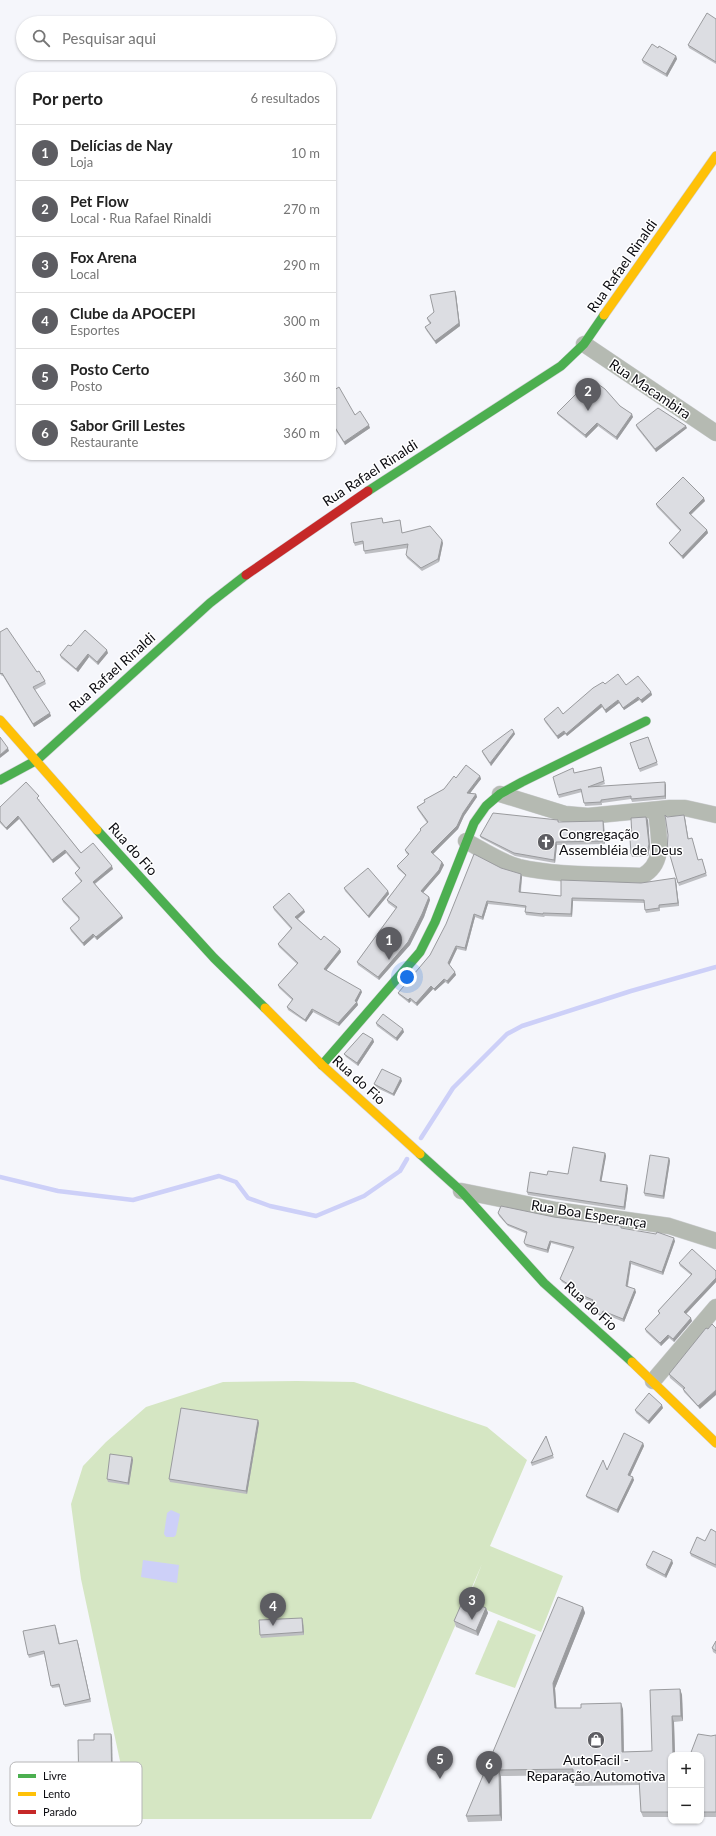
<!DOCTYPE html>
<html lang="pt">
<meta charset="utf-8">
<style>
body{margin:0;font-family:Lato,sans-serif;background:#f2f2f2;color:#222}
.controls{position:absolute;right:12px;bottom:12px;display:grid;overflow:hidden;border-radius:8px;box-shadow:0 1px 3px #0004}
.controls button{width:36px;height:36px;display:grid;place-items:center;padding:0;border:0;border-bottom:1px solid #e0e0e0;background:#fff;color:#222;font:20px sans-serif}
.you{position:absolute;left:407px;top:977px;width:14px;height:14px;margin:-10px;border:3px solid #fff;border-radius:50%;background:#1a73e8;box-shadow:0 0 0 6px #1a73e833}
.badge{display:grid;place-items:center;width:26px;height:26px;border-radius:50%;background:#5d5d62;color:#fff;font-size:13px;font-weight:700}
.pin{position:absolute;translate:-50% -33px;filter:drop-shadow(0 1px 2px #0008)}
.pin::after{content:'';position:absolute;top:21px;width:14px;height:12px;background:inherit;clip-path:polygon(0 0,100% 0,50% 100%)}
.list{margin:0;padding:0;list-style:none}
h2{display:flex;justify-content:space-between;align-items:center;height:52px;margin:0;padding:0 16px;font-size:17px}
h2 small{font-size:13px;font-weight:400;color:#767676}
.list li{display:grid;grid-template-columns:26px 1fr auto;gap:12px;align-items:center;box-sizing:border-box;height:56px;padding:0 16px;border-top:1px solid #e0e0e0}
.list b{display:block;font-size:15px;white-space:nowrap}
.list p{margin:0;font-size:13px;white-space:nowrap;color:#767676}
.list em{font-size:13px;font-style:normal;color:#767676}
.icon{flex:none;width:22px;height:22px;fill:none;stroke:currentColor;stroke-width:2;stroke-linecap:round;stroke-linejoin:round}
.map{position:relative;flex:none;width:716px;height:1836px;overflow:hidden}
.search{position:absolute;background:#fff;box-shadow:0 1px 3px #0004;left:16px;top:16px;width:320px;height:44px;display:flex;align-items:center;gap:10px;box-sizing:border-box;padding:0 14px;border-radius:22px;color:#767676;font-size:15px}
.panel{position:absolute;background:#fff;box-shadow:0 1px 3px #0004;left:16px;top:72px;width:320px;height:388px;border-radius:16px}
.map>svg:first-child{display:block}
</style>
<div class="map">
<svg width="716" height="1836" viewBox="0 0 716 1836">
<rect width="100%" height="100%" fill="#f5f6fb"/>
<g fill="#d5e6c3">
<polygon points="297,1381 354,1382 487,1427 527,1460 490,1546 563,1576 541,1632 467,1602 482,1564 371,1819 136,1819 120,1761 81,1579 71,1504 83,1466 106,1442 146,1407 223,1382"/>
<polygon points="498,1620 536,1635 515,1688 475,1674"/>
</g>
<g fill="#cdd0f8">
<polygon points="171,1510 180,1514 176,1535 174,1537 166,1537 164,1534 167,1513"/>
<polygon points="143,1560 179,1565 177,1583 141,1577"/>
</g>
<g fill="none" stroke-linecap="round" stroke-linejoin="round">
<g stroke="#cdd0f8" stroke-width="4.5">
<polyline points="421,1138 453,1088 507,1034 522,1026 631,991 716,967"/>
<polyline points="0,1177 58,1191 133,1200 219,1176 236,1182 248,1198 270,1206 316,1216 364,1196 400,1171 407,1159"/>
</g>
<defs>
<g id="street">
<polyline points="584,344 716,433"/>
<polyline points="500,794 565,814 588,816 670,808 685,808 716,815"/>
<path d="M466,841C483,850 500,862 519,867C558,876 602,874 642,876C667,863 658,834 656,810"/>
<polyline points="461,1191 556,1210 669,1226 716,1241"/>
<polyline points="653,1381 716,1307"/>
</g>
<g id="fast">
<polyline points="368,491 561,366 584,344 604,315"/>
<polyline points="0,780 37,760 210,603 246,575"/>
<polyline points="97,830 214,958 265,1008"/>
<polyline points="322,1065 420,952 435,922 474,823 486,806 500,794 522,782 646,721"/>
<polyline points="420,1154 461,1191 544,1283 632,1362"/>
</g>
<g id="slow">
<polyline points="604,315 716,156"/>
<polyline points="0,720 97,830"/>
<polyline points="265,1008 322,1065 420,1154"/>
<polyline points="632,1362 716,1443"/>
</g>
<polyline id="jam" points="246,575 368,491"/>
</defs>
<use href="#street" stroke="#d0d1d5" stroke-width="17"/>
<use href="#fast" stroke="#d0d1d5" stroke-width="10"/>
<use href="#slow" stroke="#d0d1d5" stroke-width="10"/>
<use href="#jam" stroke="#d0d1d5" stroke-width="10"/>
<use href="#street" stroke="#b5bab2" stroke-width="16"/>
<use href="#fast" stroke="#4caf50" stroke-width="9"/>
<use href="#slow" stroke="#ffc107" stroke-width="9"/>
<use href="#jam" stroke="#c62828" stroke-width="9"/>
</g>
<g fill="#bdbec2">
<polygon points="716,19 716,64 689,48 688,45"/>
<polygon points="658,48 676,56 677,59 667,77 643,63 642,60"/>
<polygon points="456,294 460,326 436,344 426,330 425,327 430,324 428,321 427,318"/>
<polygon points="331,392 370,428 345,445 331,423"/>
<polygon points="620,406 633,417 617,440 598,426 586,438 558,415 557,413"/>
<polygon points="636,425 687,428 656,452 637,428"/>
<polygon points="705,501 691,515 707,530 708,533 683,559 670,545 669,543 680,531 657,507 656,504"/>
<polygon points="382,518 383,523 400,520 402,533 443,543 439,562 422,571 407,558 406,555 408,548 365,554 363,544 355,546 354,543"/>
<polygon points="0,632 45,681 46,684 35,690 51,716 34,727 3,676 2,676 0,674"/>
<polygon points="71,646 108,653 98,665 89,657 78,672 61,658 60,655"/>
<polygon points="605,684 626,685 651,692 652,695 642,703 639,700 624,710 619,703 606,713 602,707 567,736 565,734 558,739 545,722 544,719 563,714"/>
<polygon points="514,732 515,734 491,766 483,754 482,751"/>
<polygon points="648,737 658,765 640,772 630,743"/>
<polygon points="601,767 605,784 599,786 666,785 666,799 632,802 631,799 602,803 602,805 585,806 582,792 559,798 558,795 575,773"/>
<polygon points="480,776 481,779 470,793 476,794 477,797 464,816 458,829 433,854 442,862 444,865 440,873 423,892 429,897 430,900 424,917 410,945 379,980 358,965 357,962 396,909 388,903 387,900 406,876 398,869 397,866 408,855 406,853 405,850 421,831 420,829 427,823 418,810 417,807 425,802 424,800 444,789 456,778"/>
<polygon points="40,799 39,800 81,853 113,869 95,884 122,916 123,918 97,940 94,937 84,946 71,931 70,928 79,920 79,919 63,902 62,899 81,882 76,875 75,873 79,869 66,853 53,863 19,819 7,830 0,823 0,807"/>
<polygon points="684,815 685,818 688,839 698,860 702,859 707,876 679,886 670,855 668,855 667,852 668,835 667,817"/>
<polygon points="646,817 648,820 650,847 648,856 632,857 631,854 632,838"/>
<polygon points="558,820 559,822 604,824 605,844 557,845 555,863 515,856 481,838 480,836"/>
<polygon points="501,868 521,874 522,877 521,892 561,896 641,883 676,881 679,906 660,908 660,911 646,913 645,910 645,903 573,901 572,917 545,916 544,917 526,915 525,912 526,908 488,904 483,920 475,917 466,951 457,949 449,965 456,975 448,984 445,982 435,991 433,989 417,1006 411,1001 409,1003 399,995 398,993 430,955"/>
<polygon points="344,888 388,891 389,894 369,918 345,891"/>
<polygon points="273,907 304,910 305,912 298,919 321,940 340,949 341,952 326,970 362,992 357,1002 358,1005 339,1026 313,1012 306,1022 288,1010 287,1007 292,1000 279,988 278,985 297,964 279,947 278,944 291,929 274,910"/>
<polygon points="376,1023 404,1032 397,1041 377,1026"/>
<polygon points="373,1039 374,1042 358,1066 346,1057 344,1054"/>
<polygon points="402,1081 394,1096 375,1087 374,1084"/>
<polygon points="605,1153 606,1156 601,1181 628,1188 625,1210 528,1195 527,1192 547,1175 568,1174"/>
<polygon points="669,1158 670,1161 664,1199 645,1196 644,1193"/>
<polygon points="498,1213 554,1217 621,1226 622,1228 675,1241 663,1275 631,1264 628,1286 636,1292 624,1322 604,1314 602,1317 600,1316 591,1309 590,1306 592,1302 576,1295 571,1291 570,1287 562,1282 560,1279 573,1249 551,1243 548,1253 527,1247 525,1245 524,1242 527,1234 508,1226 499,1216"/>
<polygon points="679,1263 716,1271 716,1282 686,1314 692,1321 674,1342 669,1338 661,1346 646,1332 645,1329 659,1314 658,1311 691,1275 680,1266"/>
<polygon points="706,1328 700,1409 684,1392 683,1389 670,1378 669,1374"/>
<polygon points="663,1408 649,1424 636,1413 635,1410"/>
<polygon points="258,1420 259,1423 247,1494 170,1482 169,1479"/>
<polygon points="546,1436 554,1458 532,1466 531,1463"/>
<polygon points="643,1443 644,1446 630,1476 634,1480 618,1513 587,1498 586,1496 607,1470"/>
<polygon points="132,1457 133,1460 129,1485 108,1482 107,1479"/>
<polygon points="716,1532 716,1568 691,1556 690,1553 705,1541"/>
<polygon points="673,1563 666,1578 647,1568 646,1565"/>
<polygon points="583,1607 585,1613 555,1688 556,1708 623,1709 624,1752 652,1751 680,1689 682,1695 683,1721 674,1722 675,1755 671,1755 671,1817 643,1817 641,1812 640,1785 575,1786 573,1780 573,1775 501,1776 502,1821 468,1822 466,1816"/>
<polygon points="486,1608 488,1613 478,1636 456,1627 454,1621"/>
<polygon points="302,1618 303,1621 304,1635 261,1638 260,1635"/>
<polygon points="56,1627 60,1644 78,1643 91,1702 65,1707 60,1687 52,1688 44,1654 29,1658 28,1655"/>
<polygon points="716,1641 716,1654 713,1652 712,1648"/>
<polygon points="716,1735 716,1817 701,1817 701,1755 711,1736"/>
<polygon points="112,1737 113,1795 80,1795 79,1792 94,1740"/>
</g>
<g fill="#9a9b9e">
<polygon points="676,56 677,59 667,77 666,74"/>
<polygon points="455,291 456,294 460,326 436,344 435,341"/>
<polygon points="632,414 633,417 617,440 616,437"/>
<polygon points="597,423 598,426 586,438 585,435"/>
<polygon points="369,425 370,428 345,445 344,442"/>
<polygon points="686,426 687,428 656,452 655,449"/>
<polygon points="704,498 705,501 690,515 689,513"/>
<polygon points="707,530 708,533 683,559 682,556"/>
<polygon points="442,540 443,543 439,562 438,559"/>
<polygon points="107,650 108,653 98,665 97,662"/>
<polygon points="88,654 89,657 78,672 76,669"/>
<polygon points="651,692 652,695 642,703 641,700"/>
<polygon points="638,697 639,700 624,710 623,708"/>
<polygon points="618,700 619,703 606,713 605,710"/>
<polygon points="601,704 602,707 567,736 566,734"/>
<polygon points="50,713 51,716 34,727 33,724"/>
<polygon points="564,731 565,734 558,739 557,736"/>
<polygon points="514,732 515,734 491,766 490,763"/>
<polygon points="8,748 9,751 0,758 0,755"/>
<polygon points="480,776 481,779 468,796 467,793"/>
<polygon points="665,782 666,785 666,799 665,796"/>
<polygon points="476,794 477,797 464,816 458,829 432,855 431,852 463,813"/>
<polygon points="684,815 685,818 689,842 688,839"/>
<polygon points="18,816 19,819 7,830 6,828"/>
<polygon points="646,817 648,820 650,847 648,856 647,853"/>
<polygon points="603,821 604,824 605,844 604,841"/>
<polygon points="556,842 557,845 555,863 554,860"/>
<polygon points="65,850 66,853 53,863 52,860"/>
<polygon points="442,862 444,865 440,873 422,894 421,891"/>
<polygon points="112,866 113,869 94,884 93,882"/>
<polygon points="521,874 522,877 520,894 519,892"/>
<polygon points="675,878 676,881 679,906 678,903"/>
<polygon points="388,891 389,894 369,918 368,916"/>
<polygon points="429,897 430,900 424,917 410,945 379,980 378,977"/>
<polygon points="572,898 573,901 572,917 571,914"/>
<polygon points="487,901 488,904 483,920 482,917"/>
<polygon points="304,910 305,912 296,920 295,917"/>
<polygon points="474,914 475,917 466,951 465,948"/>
<polygon points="122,916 123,918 97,940 96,937"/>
<polygon points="93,934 94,937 84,946 83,943"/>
<polygon points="456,946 457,949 449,966 448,963"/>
<polygon points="340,949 341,952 325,972 324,969"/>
<polygon points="455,972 456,975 448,984 447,981"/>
<polygon points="444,979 445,982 435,991 434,989"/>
<polygon points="431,986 433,989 417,1006 416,1003"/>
<polygon points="361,990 362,992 357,1002 358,1005 339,1026 338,1023 355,1001"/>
<polygon points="410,998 411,1001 409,1003 408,1000"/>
<polygon points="312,1009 313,1012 306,1022 305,1020"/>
<polygon points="403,1029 404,1032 397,1041 396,1038"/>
<polygon points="373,1039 374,1042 358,1066 357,1063"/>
<polygon points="401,1078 402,1081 394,1096 393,1094"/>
<polygon points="605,1153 606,1156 601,1184 600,1181"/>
<polygon points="669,1158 670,1161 664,1199 663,1196"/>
<polygon points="627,1185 628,1188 625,1210 624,1207"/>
<polygon points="674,1238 675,1241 663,1275 662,1272"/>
<polygon points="550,1241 551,1243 548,1253 547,1250"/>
<polygon points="630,1261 631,1264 627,1288 626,1286"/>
<polygon points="716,1278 716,1282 685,1315 684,1312"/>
<polygon points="635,1289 636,1292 624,1322 623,1319"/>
<polygon points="603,1311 604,1314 602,1317 601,1315"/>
<polygon points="691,1318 692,1321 674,1342 673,1339"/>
<polygon points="668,1335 669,1338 661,1346 660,1343"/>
<polygon points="716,1390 716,1395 700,1409 698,1406"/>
<polygon points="662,1405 663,1408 649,1424 648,1421"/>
<polygon points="258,1420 259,1423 247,1494 246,1491"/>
<polygon points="643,1443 644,1446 629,1478 628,1475"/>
<polygon points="132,1457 133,1460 129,1485 128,1483"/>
<polygon points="633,1477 634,1480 618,1513 617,1510"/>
<polygon points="672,1560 673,1563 666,1578 665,1575"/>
<polygon points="583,1607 585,1613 555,1688 557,1714 555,1708 553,1683"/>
<polygon points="486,1608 488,1613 478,1636 476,1631"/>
<polygon points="302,1618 303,1621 304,1635 303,1632"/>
<polygon points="77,1640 78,1643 91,1702 90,1699"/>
<polygon points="680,1689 682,1695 683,1721 681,1716"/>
<polygon points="621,1703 623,1709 624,1758 622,1752"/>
<polygon points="672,1716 674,1722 675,1755 673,1755"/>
<polygon points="111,1734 112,1737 113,1795 112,1792"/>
<polygon points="499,1770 501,1776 502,1821 500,1815"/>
</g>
<g fill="#dcdde2" stroke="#9a9b9e">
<polygon points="707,13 716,19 716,62 688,45"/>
<polygon points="652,44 658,48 659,46 676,56 666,74 642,60"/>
<polygon points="455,291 459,323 435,341 425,327 431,323 427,318 434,312 430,295"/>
<polygon points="591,379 605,389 620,406 632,414 616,437 597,423 585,435 557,413"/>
<polygon points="339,387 355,415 360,411 369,425 344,442 331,421 331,392"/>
<polygon points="658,408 686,426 655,449 636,425"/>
<polygon points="683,477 704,498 689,513 707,530 682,556 669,543 681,530 656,504"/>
<polygon points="382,518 383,523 400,520 402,533 430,526 442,540 438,559 421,568 406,555 408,544 364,551 363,541 354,543 351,523"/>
<polygon points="7,628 37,672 39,671 45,681 33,687 50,713 33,724 2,673 1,674 0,673 0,632"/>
<polygon points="85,630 107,650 97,662 88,654 76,669 60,655 68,645 71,646"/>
<polygon points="618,674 626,685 638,676 651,692 641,700 638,697 623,708 618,700 605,710 601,704 566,734 564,731 557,736 544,719 558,707 563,714 593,688 603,682 605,684"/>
<polygon points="512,729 514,732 490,763 482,751"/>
<polygon points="0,737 8,748 0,755"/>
<polygon points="648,737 657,762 639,769 630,743"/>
<polygon points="466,765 480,776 467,793 476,794 463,813 457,826 431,852 442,862 439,870 421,891 429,897 422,914 408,942 378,977 357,962 397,907 387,900 406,875 397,866 409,854 405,850 421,830 420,829 428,822 417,807 425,802 424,800 444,789 454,776 456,778"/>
<polygon points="601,767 604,781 588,787 665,782 665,796 631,799 631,796 601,800 601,802 584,803 581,789 558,795 553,777 573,768 574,773"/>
<polygon points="26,782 39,796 37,798 81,853 93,843 112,866 93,882 122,916 96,937 93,934 83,943 70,928 79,920 79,917 62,899 82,881 75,873 80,868 65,850 52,860 18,816 6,828 0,821 0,807"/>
<polygon points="493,813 558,820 558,822 603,821 604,841 556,842 554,860 514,853 480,836"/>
<polygon points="665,815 667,817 684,815 688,839 692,838 698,860 702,859 706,873 678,883 669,852 667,852 668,835"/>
<polygon points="646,817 649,844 647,853 631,854 630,839 632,838 631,818"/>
<polygon points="474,854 501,868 521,874 519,892 561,896 561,880 641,883 675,878 678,903 659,905 659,908 645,910 644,900 572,898 571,914 543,913 543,914 525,912 526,906 487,901 482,917 474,914 465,948 456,946 448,963 455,972 447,981 444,979 434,989 431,986 416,1003 410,998 408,1000 398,993 430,955 446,924"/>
<polygon points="368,868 388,891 368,916 344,888"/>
<polygon points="289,893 304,910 295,917 321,940 324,936 340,949 324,969 361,990 355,1001 357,1002 338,1023 312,1009 305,1020 287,1007 293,999 278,985 298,963 278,944 292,928 273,907"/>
<polygon points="383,1014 403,1029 396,1038 376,1023"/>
<polygon points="363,1033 373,1039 357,1063 344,1054"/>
<polygon points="382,1069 401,1078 393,1094 374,1084"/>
<polygon points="573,1147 605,1153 600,1181 627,1185 624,1207 527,1192 530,1172 547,1175 548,1171 568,1174"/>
<polygon points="650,1155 669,1158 663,1196 644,1193"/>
<polygon points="501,1206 554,1217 621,1226 621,1228 656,1234 657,1232 674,1238 662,1272 630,1261 626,1286 635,1289 623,1319 603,1311 601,1315 599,1314 590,1306 593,1300 575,1292 570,1288 571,1286 560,1279 574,1247 550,1241 547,1250 525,1244 524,1242 527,1232 507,1224 498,1213"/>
<polygon points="692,1249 716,1271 716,1278 684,1312 691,1318 673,1339 668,1335 660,1343 645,1329 660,1313 658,1311 692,1274 679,1263"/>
<polygon points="712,1324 716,1328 716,1390 698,1406 683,1389 685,1388 669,1374 706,1328 708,1329"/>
<polygon points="649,1393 662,1405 648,1421 635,1410"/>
<polygon points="181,1408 258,1420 246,1491 169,1479"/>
<polygon points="624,1433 643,1443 628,1475 633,1477 617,1510 586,1496 603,1460 607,1470"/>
<polygon points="546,1436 553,1455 531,1463"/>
<polygon points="110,1454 132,1457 128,1483 107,1479"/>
<polygon points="711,1529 716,1532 716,1565 690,1553 697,1537 705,1541"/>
<polygon points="653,1551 672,1560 665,1575 646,1565"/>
<polygon points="558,1597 583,1607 553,1683 555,1708 581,1708 581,1704 621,1703 622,1752 652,1751 650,1690 680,1689 681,1716 672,1716 673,1755 671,1755 671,1812 641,1812 639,1779 573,1780 573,1769 499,1770 500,1815 466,1816"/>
<polygon points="464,1598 486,1608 476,1631 454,1621"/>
<polygon points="302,1618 303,1632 260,1635 259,1620"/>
<polygon points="55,1625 59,1644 77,1640 90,1699 64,1705 59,1684 51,1686 44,1651 28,1655 23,1631"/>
<polygon points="716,1641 716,1651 712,1648"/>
<polygon points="94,1734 111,1734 112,1792 79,1792 78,1740 94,1740"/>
<polygon points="698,1734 711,1736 716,1735 716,1812 701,1812 701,1755 690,1755"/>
</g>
<defs>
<symbol id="church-disc" viewBox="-11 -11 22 22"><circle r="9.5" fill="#5d5d62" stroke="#fff"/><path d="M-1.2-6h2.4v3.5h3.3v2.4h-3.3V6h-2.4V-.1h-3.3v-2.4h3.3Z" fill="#fff"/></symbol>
<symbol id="shop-disc" viewBox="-11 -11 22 22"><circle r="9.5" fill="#5d5d62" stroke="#fff"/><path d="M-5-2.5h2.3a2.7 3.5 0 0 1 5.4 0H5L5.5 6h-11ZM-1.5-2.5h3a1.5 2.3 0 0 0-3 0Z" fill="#fff"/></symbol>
</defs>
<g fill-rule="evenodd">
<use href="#church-disc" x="536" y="832" width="20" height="20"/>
<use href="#shop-disc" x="586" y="1730" width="20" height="20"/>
</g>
<g text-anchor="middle" stroke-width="3" stroke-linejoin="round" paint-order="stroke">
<g font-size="14" fill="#0b0b10" stroke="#fff">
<text transform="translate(622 266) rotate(-55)" y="5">Rua Rafael Rinaldi</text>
<text transform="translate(650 389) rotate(34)" y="5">Rua Macambira</text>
<text transform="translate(370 473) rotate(-33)" y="5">Rua Rafael Rinaldi</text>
<text transform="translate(112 672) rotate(-42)" y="5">Rua Rafael Rinaldi</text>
<text transform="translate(133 849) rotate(48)" y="5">Rua do Fio</text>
<text transform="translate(359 1080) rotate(42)" y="5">Rua do Fio</text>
<text transform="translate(589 1214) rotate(9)" y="5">Rua Boa Esperança</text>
<text transform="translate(591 1306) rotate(42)" y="5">Rua do Fio</text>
</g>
<g font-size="14" fill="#0b0b10" stroke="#fff" text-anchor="start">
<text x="559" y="839">Congregação<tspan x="559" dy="16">Assembléia de Deus</tspan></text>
<text x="596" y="1765" text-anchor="middle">AutoFacil -<tspan x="596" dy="16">Reparação Automotiva</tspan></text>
</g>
</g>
<rect x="10" y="1762" width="132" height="64" rx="6" fill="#fff" stroke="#b6b6b7" stroke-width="1"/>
<rect x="18" y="1774" width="18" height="4" fill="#4caf50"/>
<rect x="18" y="1792" width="18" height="4" fill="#ffc107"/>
<rect x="18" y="1810" width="18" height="4" fill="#c62828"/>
<g font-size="11" fill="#0b0b10">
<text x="43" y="1780">Livre</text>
<text x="43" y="1798">Lento</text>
<text x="43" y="1816">Parado</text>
</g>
</svg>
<div class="controls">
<button>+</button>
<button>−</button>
</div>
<div class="you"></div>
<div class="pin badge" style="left:389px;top:960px">1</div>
<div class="pin badge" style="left:588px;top:411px">2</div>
<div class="pin badge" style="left:472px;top:1620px">3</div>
<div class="pin badge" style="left:273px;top:1626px">4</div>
<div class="pin badge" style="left:440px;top:1779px">5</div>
<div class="pin badge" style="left:489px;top:1784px">6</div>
<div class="search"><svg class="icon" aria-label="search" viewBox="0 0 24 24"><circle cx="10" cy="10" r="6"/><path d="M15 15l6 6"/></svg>Pesquisar aqui</div>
<section class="panel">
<h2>Por perto<small>6 resultados</small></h2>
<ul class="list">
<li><span class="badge">1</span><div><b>Delícias de Nay</b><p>Loja</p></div><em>10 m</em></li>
<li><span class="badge">2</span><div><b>Pet Flow</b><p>Local · Rua Rafael Rinaldi</p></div><em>270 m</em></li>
<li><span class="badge">3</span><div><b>Fox Arena</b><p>Local</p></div><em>290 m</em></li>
<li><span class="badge">4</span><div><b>Clube da APOCEPI</b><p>Esportes</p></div><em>300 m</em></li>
<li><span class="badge">5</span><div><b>Posto Certo</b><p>Posto</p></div><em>360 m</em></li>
<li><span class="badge">6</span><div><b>Sabor Grill Lestes</b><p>Restaurante</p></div><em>360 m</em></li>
</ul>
</section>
</div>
